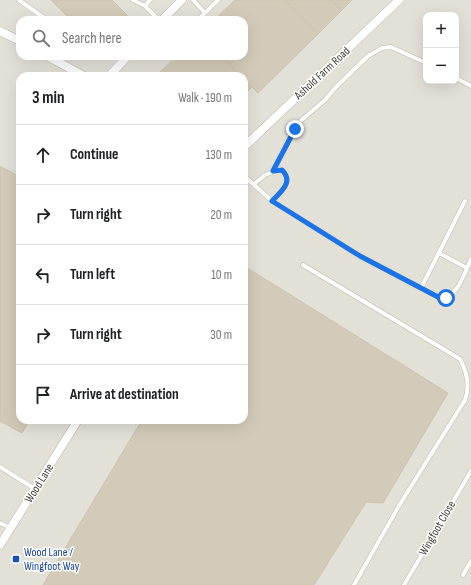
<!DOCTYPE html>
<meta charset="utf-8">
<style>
body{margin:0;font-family:"Sofia Sans Condensed",sans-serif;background:#f6f6f6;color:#202124}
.controls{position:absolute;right:12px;top:12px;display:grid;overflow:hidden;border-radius:8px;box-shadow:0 4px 16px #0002}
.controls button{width:36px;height:36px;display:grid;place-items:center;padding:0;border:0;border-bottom:1px solid #e0e0e0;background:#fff;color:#202124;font:20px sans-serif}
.stop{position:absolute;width:12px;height:12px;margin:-9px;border:3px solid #1a73e8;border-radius:50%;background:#fff}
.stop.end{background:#1a73e8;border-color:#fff;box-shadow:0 1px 4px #0008}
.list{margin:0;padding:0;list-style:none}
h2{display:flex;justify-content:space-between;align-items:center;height:52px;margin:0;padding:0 16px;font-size:17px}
h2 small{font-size:13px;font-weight:400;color:#757577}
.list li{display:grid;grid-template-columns:26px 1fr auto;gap:12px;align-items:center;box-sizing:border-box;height:60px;padding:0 16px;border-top:1px solid #e0e0e0}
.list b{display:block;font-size:15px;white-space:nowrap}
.list em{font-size:13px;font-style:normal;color:#757577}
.icon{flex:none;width:22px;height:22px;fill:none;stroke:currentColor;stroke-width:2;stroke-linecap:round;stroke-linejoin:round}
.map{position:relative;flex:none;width:471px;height:585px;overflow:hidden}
.search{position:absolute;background:#fff;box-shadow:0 4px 16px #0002;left:16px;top:16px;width:232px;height:44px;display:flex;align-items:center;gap:10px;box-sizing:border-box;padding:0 14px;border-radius:12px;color:#757577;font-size:15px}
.panel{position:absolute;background:#fff;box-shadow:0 4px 16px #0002;left:16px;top:72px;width:232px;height:352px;border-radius:12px}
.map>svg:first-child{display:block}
</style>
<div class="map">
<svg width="471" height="585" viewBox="0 0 471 585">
<rect width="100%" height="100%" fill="#f1efe3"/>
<path fill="#e3e0d8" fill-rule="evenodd" d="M0,0H471V585H0ZM426,15H456V81H426ZM20,20H244V56H20ZM20,76H244V420H20Z"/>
<g fill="#d2cbb9" stroke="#cdc4ad">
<polygon points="51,0 112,0 132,20 71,20"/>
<polygon points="235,0 285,0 318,34 258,93 244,79 244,76 241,76 222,56 244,56 244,20 214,20"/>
<polygon points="285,0 331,0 342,10 318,34"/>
<polygon points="331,0 352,0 342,10"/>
<polygon points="177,56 222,56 241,76 156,76"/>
<polygon points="244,79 252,87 244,95"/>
<polygon points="0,166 20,177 20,420 30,420 22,433 0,421"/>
<polygon points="244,266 448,393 383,503 366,502 314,585 43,585 142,420 244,420"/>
</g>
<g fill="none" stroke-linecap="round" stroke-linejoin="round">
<defs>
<g id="lane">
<polyline points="19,0 47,20"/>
<polyline points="133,0 145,6 159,20"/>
<polyline points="193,0 205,13"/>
<polyline points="145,6 150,0"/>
<polyline points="198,20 218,0"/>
<polyline points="456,78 471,86"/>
<polyline points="273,171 298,123 325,100 335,88 368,56 382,48 391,47 426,63"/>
<path d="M244,176L272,201L360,256L438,297C458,299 464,274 471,259"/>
<path d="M254,184L265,175L280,169C296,179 281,192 272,201"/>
<polyline points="439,253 467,268"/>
<path d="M303,265L460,359C467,372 470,386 465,400L400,504L354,585"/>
<polyline points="421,288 465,201"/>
<polyline points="0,467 35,489"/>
<polyline points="0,523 11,528"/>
<polyline points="463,575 471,561"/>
<polyline points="404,585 471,471"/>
</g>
<g id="street">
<polyline points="162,20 182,0"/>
<polyline points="0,31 20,41"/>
<polyline points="47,56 84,76"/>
<polyline points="109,76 128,56"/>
<polyline points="244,147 399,0"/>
<polyline points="0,545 78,420"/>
</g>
</defs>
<use href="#lane" stroke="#bfbaa9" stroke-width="5"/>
<use href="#street" stroke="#bfbaa9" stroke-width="9"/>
<use href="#lane" stroke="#fff" stroke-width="4"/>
<use href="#street" stroke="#fff" stroke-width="8"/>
</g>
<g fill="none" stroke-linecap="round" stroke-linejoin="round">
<path stroke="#1a73e8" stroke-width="5" d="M295,129L273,171L282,170C294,182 281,192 272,201L360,256L438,297L446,298"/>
</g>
<rect fill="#1a4fb4" stroke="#fff" stroke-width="1.5" x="12" y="555" width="8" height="8" rx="2"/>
<g text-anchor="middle" stroke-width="3" stroke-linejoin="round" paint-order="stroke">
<g font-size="12" fill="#433f34" stroke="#fff">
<text transform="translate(322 73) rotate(-43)" y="4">Ashold Farm Road</text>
<text transform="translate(39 483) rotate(-58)" y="4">Wood Lane</text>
<text transform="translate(437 528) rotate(-60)" y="4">Wingfoot Close</text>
</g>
<g font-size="12" fill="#164399" stroke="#fff" text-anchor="start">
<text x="24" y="556">Wood Lane /<tspan x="24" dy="14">Wingfoot Way</tspan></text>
</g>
</g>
</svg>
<div class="controls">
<button>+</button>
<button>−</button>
</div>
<div class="stop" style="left:446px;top:298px"></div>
<div class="stop end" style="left:295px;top:129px"></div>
<div class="search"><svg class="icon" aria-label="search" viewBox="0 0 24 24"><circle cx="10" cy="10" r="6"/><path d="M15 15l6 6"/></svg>Search here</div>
<section class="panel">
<h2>3 min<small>Walk · 190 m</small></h2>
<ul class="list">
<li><svg class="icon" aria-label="ahead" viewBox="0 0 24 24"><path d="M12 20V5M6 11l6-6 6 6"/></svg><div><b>Continue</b></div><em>130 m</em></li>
<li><svg class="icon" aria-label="right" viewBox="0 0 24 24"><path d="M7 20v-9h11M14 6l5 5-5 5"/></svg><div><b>Turn right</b></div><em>20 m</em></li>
<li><svg class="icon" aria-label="left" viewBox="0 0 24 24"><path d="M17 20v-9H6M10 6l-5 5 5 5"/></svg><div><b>Turn left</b></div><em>10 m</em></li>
<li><svg class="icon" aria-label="right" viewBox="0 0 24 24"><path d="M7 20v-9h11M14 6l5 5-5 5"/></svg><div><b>Turn right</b></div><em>30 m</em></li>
<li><svg class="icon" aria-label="arrive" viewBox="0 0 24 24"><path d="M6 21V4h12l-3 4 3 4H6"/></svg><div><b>Arrive at destination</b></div></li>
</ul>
</section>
</div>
